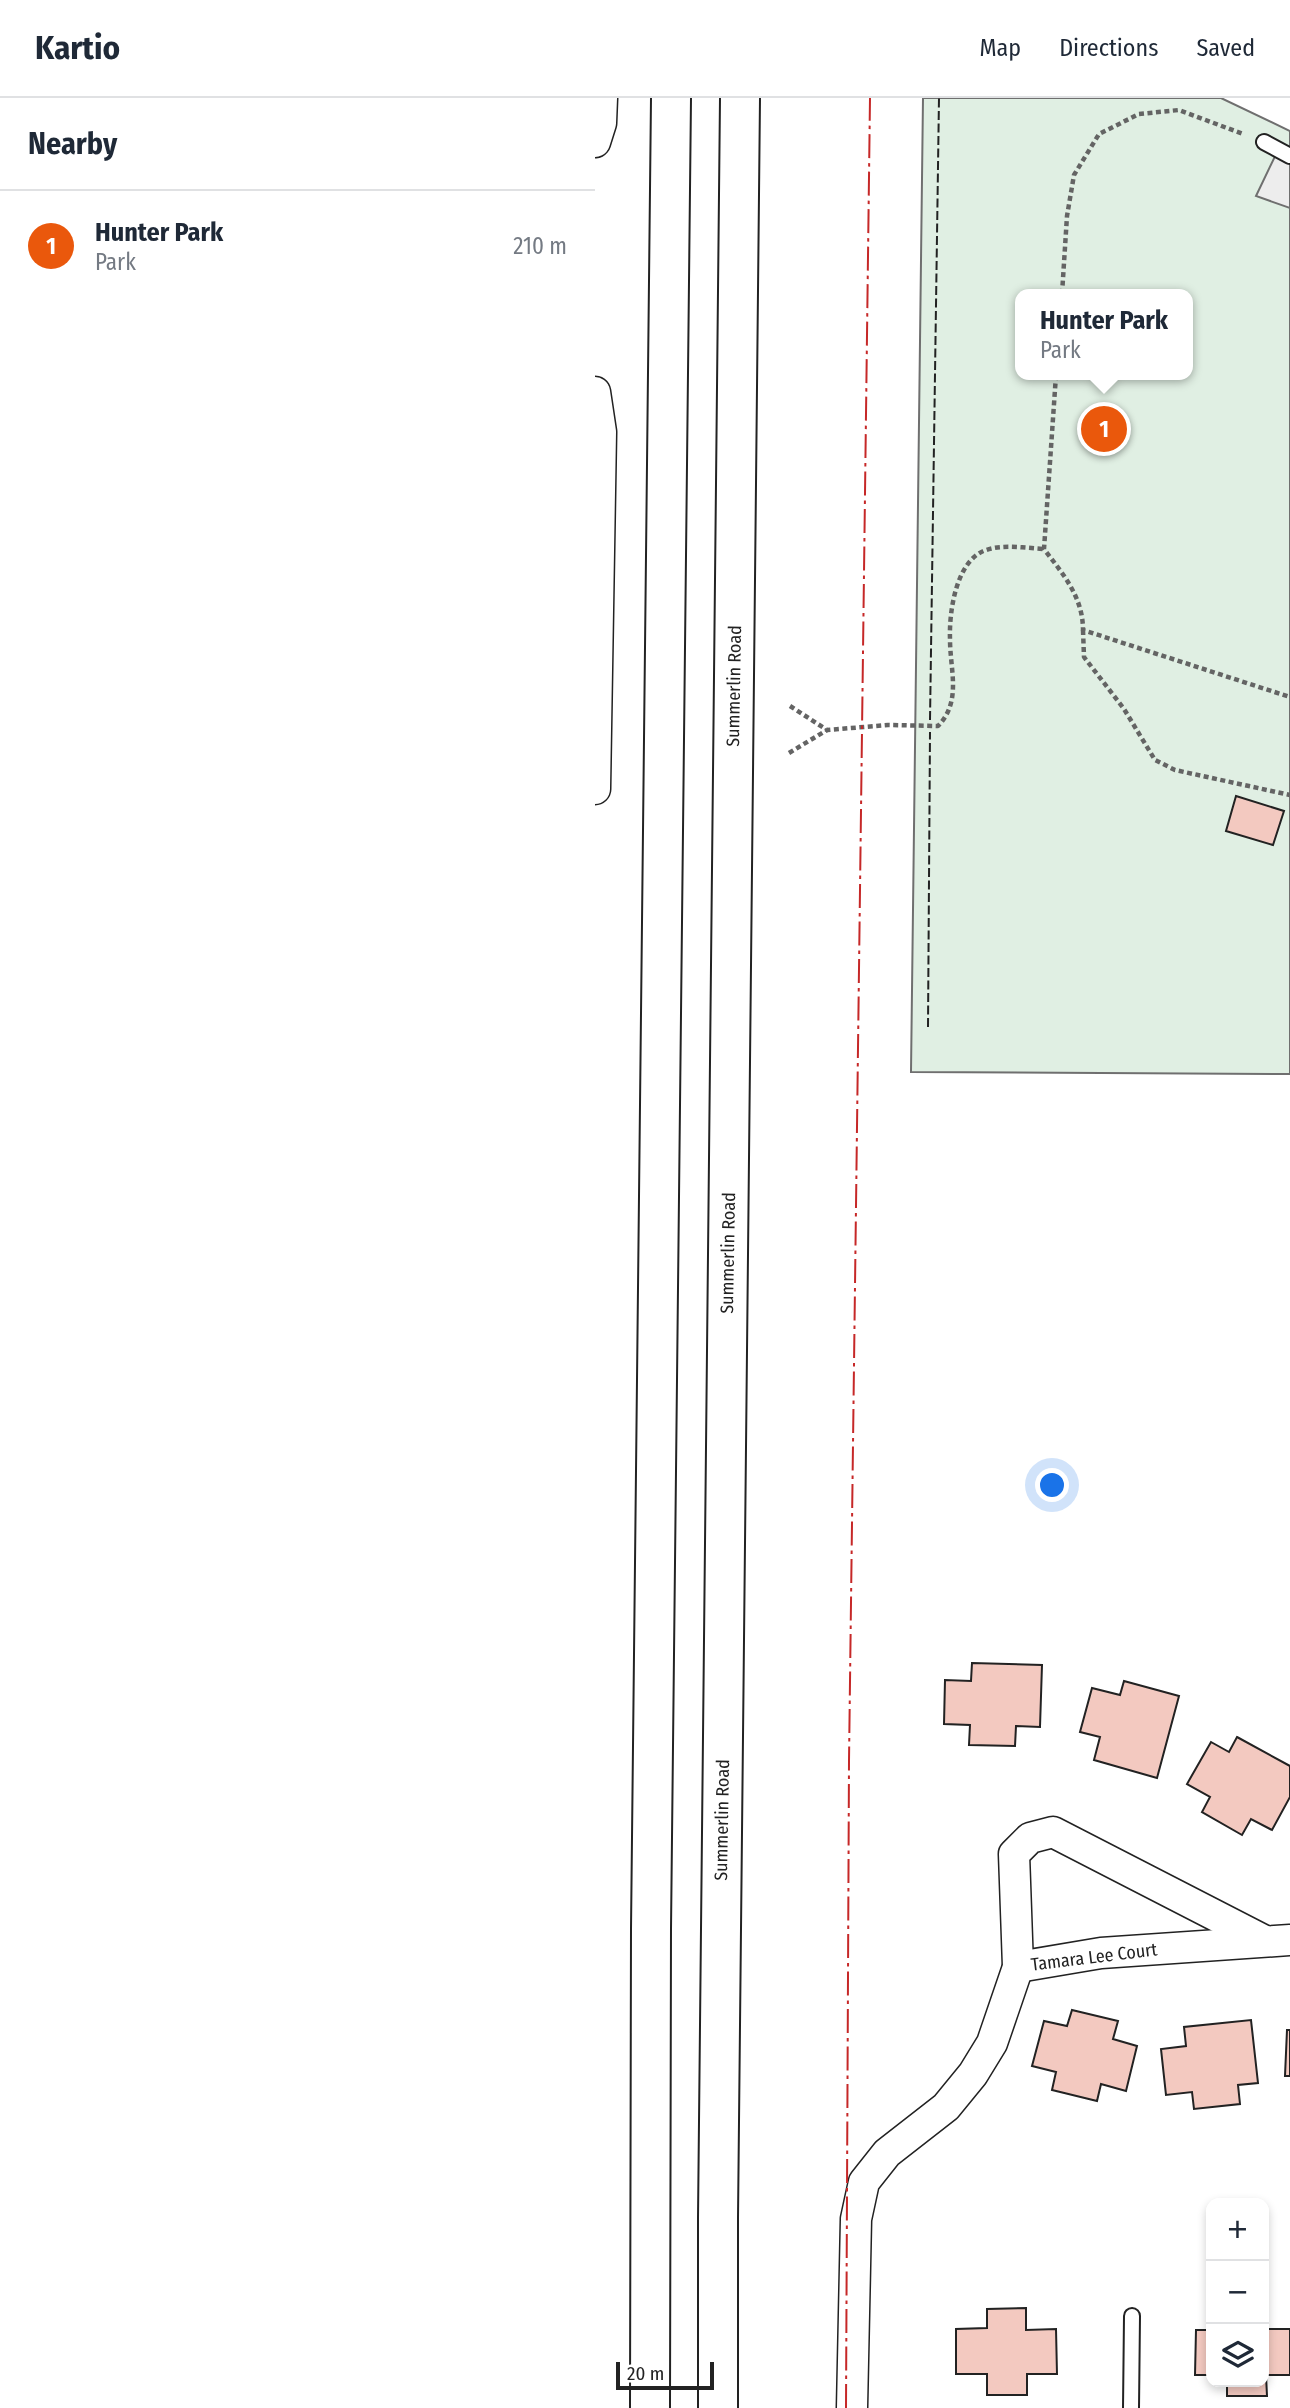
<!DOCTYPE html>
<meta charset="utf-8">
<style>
body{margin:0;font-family:"Fira Sans Condensed",sans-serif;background:#f6f6f7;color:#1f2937}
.controls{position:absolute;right:21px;bottom:21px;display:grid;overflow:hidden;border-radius:14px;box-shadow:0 4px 10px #0003}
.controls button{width:63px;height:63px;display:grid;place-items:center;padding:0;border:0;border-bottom:2px solid #e0e1e3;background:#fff;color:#1f2937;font:35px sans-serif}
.scale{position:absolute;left:21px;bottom:18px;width:98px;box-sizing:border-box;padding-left:7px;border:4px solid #222;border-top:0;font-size:19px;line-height:24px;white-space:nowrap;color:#222;-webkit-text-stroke:5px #fff;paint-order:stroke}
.you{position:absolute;left:458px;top:1388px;width:24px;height:24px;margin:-18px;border:5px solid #fff;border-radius:50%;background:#1a73e8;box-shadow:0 0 0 10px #1a73e833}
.badge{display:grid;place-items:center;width:46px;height:46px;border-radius:50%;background:#ea580c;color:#fff;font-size:23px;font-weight:700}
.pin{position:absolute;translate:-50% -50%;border:4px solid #fff;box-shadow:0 2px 7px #0006}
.popup{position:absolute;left:420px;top:191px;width:178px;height:91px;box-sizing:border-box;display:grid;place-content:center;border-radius:14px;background:#fff;filter:drop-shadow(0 2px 5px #0005);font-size:23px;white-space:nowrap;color:#747a83}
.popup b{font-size:26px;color:#1f2937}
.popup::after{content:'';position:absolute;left:50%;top:100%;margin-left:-14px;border:14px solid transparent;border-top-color:#fff}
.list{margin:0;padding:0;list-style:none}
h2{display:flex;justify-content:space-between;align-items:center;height:91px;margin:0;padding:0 28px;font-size:30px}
h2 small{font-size:23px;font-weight:400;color:#747a83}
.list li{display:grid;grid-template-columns:46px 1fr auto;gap:21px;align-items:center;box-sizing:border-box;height:112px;padding:0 28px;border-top:2px solid #e0e1e3}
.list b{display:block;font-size:26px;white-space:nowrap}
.list p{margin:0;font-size:23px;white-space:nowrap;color:#747a83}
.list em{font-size:23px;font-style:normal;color:#747a83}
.icon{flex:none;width:38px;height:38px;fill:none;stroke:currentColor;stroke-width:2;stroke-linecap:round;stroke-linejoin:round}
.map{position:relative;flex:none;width:695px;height:2310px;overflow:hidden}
header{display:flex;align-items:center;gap:42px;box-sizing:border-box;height:98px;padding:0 35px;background:#fff;border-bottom:2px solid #e0e1e3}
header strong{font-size:33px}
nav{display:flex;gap:38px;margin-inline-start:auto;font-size:24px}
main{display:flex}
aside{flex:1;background:#fff}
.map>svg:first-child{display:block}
</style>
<header>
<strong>Kartio</strong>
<nav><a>Map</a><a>Directions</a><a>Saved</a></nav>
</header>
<main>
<aside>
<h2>Nearby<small></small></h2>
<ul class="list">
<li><span class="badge">1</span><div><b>Hunter Park</b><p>Park</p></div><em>210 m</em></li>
</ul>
</aside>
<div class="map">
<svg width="695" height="2310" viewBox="0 0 695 2310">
<rect width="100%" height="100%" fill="#fff"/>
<path fill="#e0efe3" stroke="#6f6f6f" stroke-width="2" fill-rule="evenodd" d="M328,0H626L695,33V976L316,974ZM425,196H593V277H425Z"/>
<polygon fill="#ededed" stroke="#6f6f6f" stroke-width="2" points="683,52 695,58 695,110 661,98"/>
<g fill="#f3c9c0" stroke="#222" stroke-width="2">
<polygon points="641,698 689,713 678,747 631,733"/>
<polygon points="377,1565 447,1567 445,1629 421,1628 420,1648 374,1647 375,1627 349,1626 350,1582 376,1583"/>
<polygon points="529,1583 584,1598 562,1680 499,1662 505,1639 485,1634 497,1590 525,1597"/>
<polygon points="642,1639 695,1668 695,1699 677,1732 656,1721 647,1737 607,1714 615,1699 592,1686 616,1644 634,1654"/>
<polygon points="477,1912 523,1923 518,1941 542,1948 531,1993 506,1986 502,2003 457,1992 461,1974 437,1968 449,1923 472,1928"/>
<polygon points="656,1922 663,1985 643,1987 645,2006 599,2011 597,1994 571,1997 566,1951 591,1948 589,1929"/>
<polygon points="692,1932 695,1932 695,1978 690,1978"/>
<polygon points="431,2210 431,2232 461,2231 462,2276 432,2276 432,2297 392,2297 392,2276 361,2276 361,2231 392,2230 392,2211"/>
<polygon points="669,2231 695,2231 695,2277 671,2277 672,2298 632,2298 632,2284 669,2284"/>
<polygon points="601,2232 616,2232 616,2277 600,2277"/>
</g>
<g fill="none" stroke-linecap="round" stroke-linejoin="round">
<defs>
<g id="service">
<polyline points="669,44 695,58"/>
<polyline points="536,2310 537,2218"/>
</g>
<g id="minor">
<polyline points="0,44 6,25 7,0"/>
<polyline points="0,294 6,334 0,691"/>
<polyline points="423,1869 506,1855 695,1842"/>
<polyline points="257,2310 261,2121 269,2084 292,2055 351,2009 378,1976 397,1945 423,1869 419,1756 435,1740 458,1734 668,1842"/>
</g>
<g id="primary">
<polyline points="55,2310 56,1831 76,0"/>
<polyline points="123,2310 123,2120 145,0"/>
</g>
</defs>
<use href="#service" stroke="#222" stroke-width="18"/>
<use href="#minor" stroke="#222" stroke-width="33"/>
<use href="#primary" stroke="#222" stroke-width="42"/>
<g stroke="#646464" stroke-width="4.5" stroke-dasharray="5 3.5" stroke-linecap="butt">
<polyline points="467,196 472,118 479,77 504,36 544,16 584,12 648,36"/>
<path d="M461,277L449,451C468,476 488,499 488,532L695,599"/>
<polyline points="488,532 489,559 529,611 560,662 580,672 695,697"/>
<path d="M195,608L232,632L293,627L343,628C367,603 355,573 355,541C354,514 361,462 391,452C409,446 430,450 449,451"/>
<polyline points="194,655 232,632"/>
</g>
<use href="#service" stroke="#fff" stroke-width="14"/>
<use href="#minor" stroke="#fff" stroke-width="30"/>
<use href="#primary" stroke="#fff" stroke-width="38"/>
<g stroke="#222" stroke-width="2" stroke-dasharray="9 3.5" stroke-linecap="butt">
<polyline points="335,622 344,0"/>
<polyline points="333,929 335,634"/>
</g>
<polyline stroke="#c62828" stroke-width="2" stroke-dasharray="24 5 3.5 5" stroke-linecap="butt" points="251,2310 254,1663 275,0"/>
</g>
<g text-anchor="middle" stroke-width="5" stroke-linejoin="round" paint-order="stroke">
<g font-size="18" fill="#222" stroke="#fff">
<text transform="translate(139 588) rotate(-89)" y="6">Summerlin Road</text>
<text transform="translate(133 1155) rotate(-89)" y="6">Summerlin Road</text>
<text transform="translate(127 1722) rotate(-89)" y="6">Summerlin Road</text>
<text transform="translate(499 1859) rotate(-7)" y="6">Tamara Lee Court</text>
</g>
</g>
</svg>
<div class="controls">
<button>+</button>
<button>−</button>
<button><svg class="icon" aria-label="layers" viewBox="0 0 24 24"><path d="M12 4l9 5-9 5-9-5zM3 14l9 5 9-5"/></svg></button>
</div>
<div class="scale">20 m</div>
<div class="you"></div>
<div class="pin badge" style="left:509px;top:331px">1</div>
<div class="popup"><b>Hunter Park</b>Park</div>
</div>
</main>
